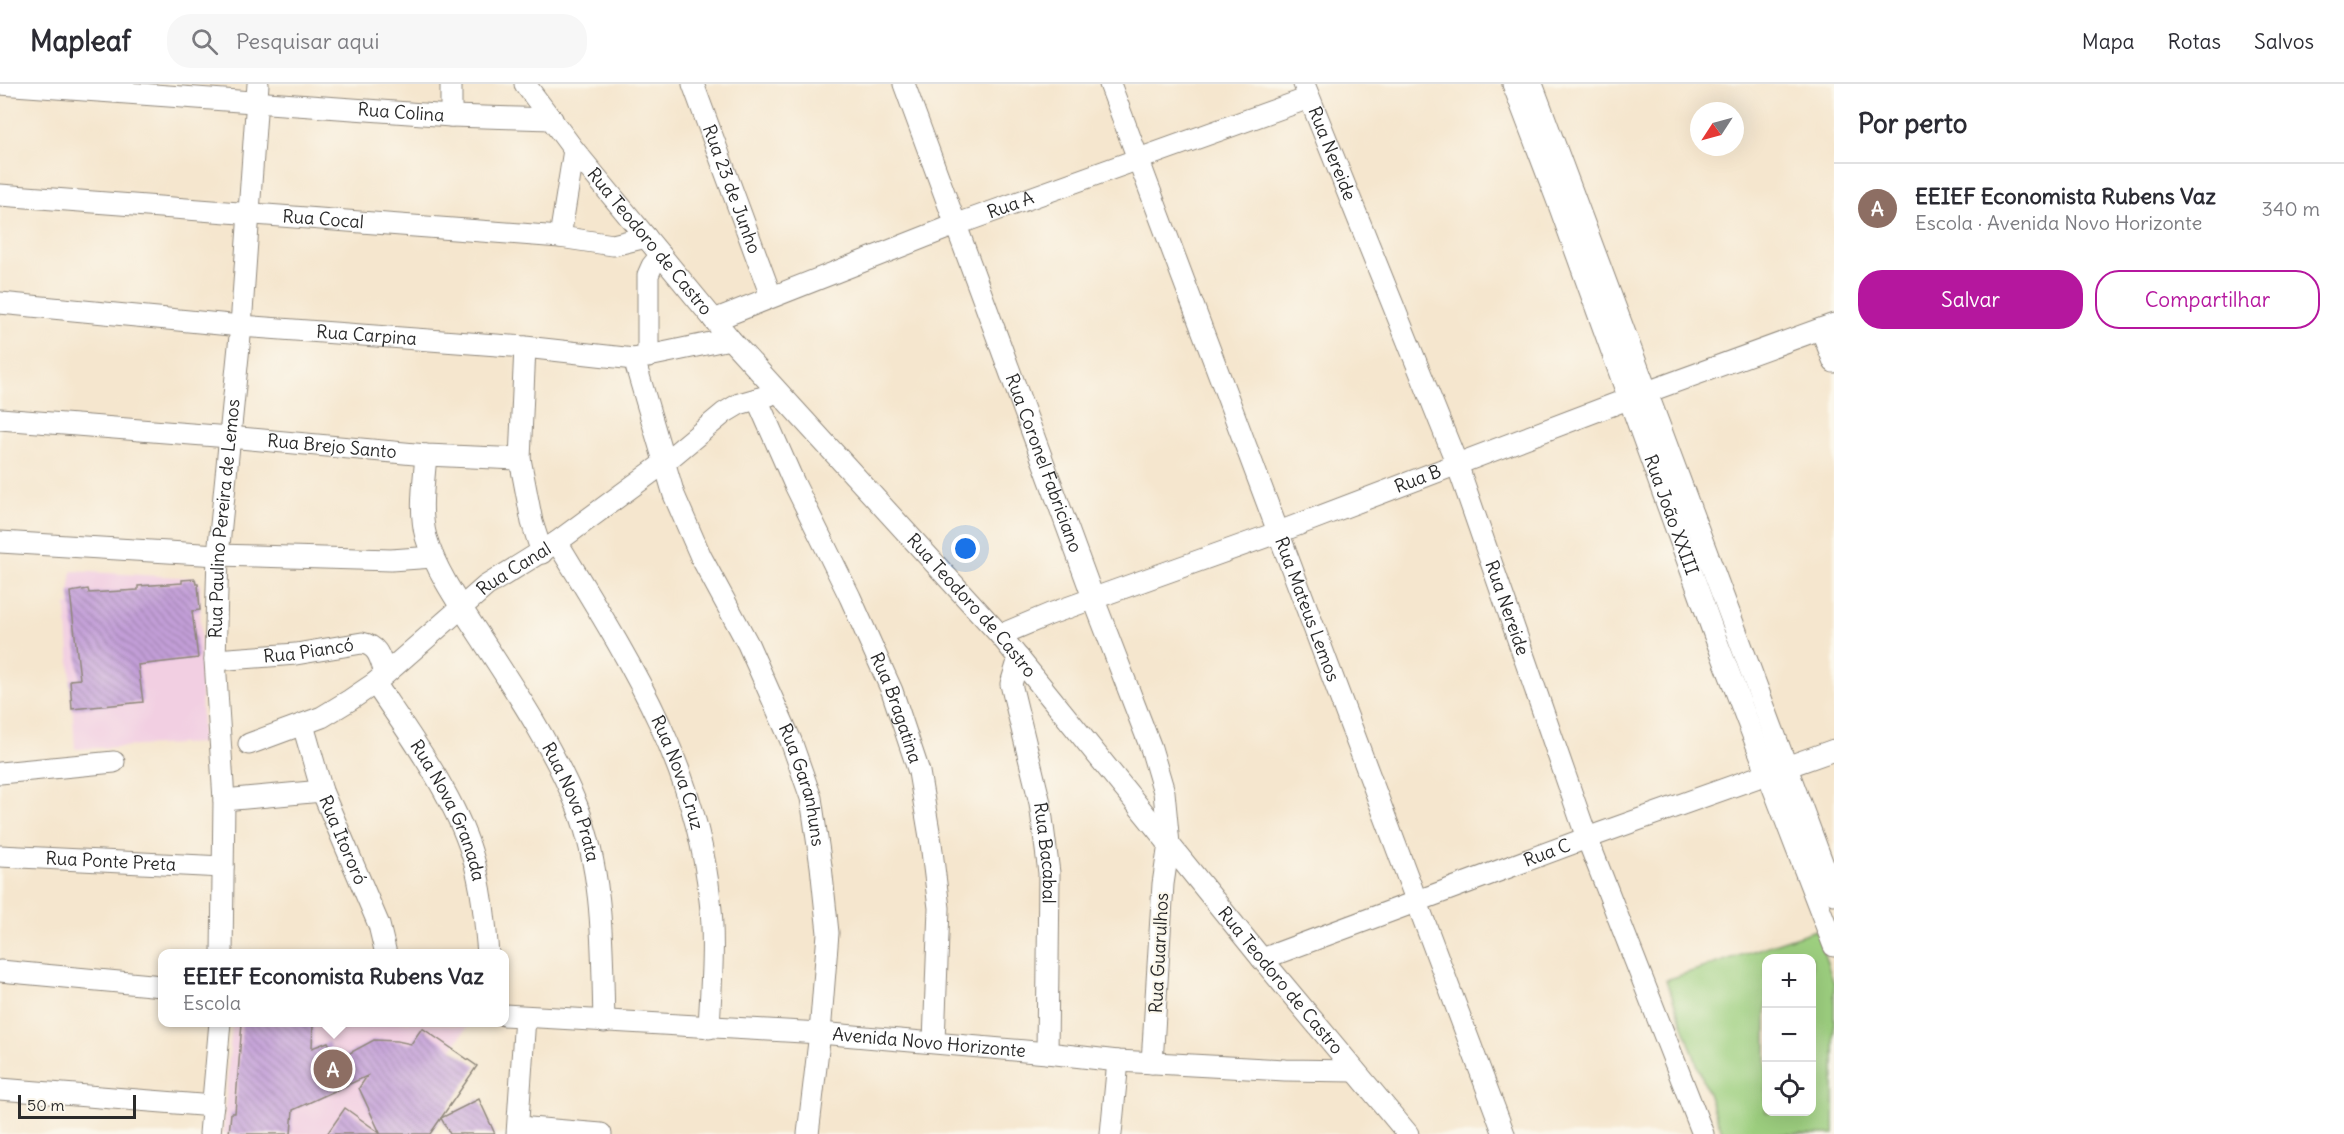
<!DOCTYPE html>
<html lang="pt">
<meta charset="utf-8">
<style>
body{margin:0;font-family:Delius,sans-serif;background:#f7f7f7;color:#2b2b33}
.controls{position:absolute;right:18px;bottom:18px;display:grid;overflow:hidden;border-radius:12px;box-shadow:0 6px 24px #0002}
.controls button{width:54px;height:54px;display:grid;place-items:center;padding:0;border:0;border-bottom:2px solid #e1e1e2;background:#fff;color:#2b2b33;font:30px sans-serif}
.compass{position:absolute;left:1690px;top:18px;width:54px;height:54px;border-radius:50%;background:#fff;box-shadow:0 6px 24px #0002;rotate:234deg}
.scale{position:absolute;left:18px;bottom:15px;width:118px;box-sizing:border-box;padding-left:6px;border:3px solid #2b2b2b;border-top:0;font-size:16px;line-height:21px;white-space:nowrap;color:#2b2b2b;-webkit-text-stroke:4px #fbf7ec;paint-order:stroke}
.you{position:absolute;left:966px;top:465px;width:21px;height:21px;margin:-15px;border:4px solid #fff;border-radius:50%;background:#1a73e8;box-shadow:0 0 0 9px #1a73e833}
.badge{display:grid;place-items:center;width:39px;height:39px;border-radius:50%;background:#b5179e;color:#fff;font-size:20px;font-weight:700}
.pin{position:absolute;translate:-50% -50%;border:3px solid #fff;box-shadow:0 2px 6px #0006}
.popup{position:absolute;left:158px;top:865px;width:351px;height:78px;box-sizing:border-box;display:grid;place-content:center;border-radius:12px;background:#fff;filter:drop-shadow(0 2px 4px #0005);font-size:20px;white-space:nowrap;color:#7c7c81}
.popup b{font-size:22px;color:#2b2b33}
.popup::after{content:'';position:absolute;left:50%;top:100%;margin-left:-12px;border:12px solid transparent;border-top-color:#fff}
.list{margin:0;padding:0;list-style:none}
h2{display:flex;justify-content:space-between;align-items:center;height:78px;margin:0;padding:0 24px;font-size:26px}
h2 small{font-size:20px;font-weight:400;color:#7c7c81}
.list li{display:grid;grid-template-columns:39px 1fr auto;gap:18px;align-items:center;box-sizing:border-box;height:90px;padding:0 24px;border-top:2px solid #e1e1e2}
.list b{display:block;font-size:22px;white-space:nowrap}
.list p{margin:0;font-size:20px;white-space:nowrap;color:#7c7c81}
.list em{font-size:20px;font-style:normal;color:#7c7c81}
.actions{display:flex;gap:12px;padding:18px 24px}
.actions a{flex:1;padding:14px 0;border:2px solid #b5179e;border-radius:24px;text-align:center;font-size:21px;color:#b5179e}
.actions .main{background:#b5179e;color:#fff}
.icon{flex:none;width:33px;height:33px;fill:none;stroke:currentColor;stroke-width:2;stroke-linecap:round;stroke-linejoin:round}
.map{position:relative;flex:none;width:1834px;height:1050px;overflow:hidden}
header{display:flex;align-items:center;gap:36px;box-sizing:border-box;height:84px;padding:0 30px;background:#fff;border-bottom:2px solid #e1e1e2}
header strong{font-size:28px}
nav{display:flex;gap:33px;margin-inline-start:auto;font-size:21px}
.search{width:420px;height:54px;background:#f7f7f7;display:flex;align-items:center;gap:15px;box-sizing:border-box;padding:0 21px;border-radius:24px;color:#7c7c81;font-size:22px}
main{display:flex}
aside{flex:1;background:#fff}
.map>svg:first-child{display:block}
</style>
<header>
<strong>Mapleaf</strong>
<div class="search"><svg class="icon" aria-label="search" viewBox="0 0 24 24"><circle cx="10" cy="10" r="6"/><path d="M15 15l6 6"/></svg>Pesquisar aqui</div>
<nav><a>Mapa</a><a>Rotas</a><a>Salvos</a></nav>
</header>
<main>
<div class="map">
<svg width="1834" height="1050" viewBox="0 0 1834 1050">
<defs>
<pattern id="building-back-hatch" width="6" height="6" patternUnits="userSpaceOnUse" patternTransform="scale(1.5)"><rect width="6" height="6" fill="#c39fd8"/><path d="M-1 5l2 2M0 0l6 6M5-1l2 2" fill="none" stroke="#9f82af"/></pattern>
</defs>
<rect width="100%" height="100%" fill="#fbf7ec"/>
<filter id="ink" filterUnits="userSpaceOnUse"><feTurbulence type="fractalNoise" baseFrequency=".0167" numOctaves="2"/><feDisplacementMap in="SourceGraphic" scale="12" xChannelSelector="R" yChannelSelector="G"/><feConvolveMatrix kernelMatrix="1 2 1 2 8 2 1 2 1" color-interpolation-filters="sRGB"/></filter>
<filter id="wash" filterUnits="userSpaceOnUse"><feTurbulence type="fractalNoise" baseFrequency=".008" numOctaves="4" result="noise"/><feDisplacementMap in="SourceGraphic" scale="24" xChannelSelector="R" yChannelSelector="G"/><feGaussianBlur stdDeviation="1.35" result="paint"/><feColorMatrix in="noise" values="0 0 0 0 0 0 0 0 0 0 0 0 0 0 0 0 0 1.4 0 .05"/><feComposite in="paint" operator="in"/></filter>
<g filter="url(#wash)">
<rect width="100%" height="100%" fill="#f5e6ce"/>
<g fill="#f2cfe2">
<polygon points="72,487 195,494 200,500 202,659 75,665 66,521 70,521 69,508"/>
<polygon points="419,938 467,943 403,1035 386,1050 223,1050 232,939"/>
</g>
<path fill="#9dcf7f" stroke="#647d55" stroke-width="1.5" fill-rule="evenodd" d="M1816,846L1834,900V1050H1723L1666,896ZM1766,874H1812V1028H1766Z"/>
<g id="blocks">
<g fill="url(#building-back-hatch)">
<polygon points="195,495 196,500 198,500 200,526 192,527 198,574 138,581 143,618 72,625 70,596 80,595 70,508 88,505 89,509 138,506 138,502 182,499 182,496"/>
<polygon points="242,939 313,941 312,964 328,958 337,976 374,956 397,957 411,960 422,944 477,982 430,1050 327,1050 345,1024 380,1049 359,1004 367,992 293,1026 291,1050 229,1050 231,1029 235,1029"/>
<polygon points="479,1015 495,1050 450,1050 441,1034"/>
</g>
</g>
</g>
<g filter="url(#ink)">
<use href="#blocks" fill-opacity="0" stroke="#90887c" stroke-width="1.5"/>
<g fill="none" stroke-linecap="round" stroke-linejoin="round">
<defs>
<g id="minor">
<path id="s1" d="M0,0L451,32L552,35"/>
<polyline points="451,0 451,32"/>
<path id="s2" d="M525,0L574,66L730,255L1000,551L1262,875L1408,1050"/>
<path id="s3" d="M693,0L771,212"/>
<path id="s4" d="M904,0L1094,516L1151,664L1164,708L1169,760L1163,800L1152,979"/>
<path id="s5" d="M1110,0L1504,1050"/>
<path id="s6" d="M1304,0L1457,380L1587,754L1703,1050"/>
<path id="s7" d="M1513,0L1559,121L1714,550L1834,862"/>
<polyline points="1532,0 1834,810"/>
<path id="s8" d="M0,111L560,153L613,161L646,153"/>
<polyline points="560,153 574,66"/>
<path id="s9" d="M0,219L241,242L525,263L634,275L730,255"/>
<path id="s10" d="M714,236L955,141L1309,14"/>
<polyline points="1821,245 1834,278"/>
<polyline points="525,263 520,375 532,438 542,469"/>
<polyline points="648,273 648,191 652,182 661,171"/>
<path id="s11" d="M634,275L674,411L701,473L748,560L791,657L811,714L821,782L828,849L820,949L808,1050"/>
<path id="s12" d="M757,315L794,399L850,513L892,607L919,688L931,759L939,824L934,958"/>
<path id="s13" d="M0,335L229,353L426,371L520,375"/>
<path id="s14" d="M426,371C424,398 419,427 426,453C437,491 464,527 485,560C519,612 553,664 577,722C604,790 602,866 604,938"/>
<polyline points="0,458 218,471 391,476 433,473"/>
<path id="s15" d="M557,458C627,573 696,679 710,816C715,858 711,901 709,944"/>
<path id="s16" d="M1000,551L1050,530L1279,448L1628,315L1834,240"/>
<path id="s17" d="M1019,574L1011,600L1040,719L1049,789L1047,969"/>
<path id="s18" d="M215,576L296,570L362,559C379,562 380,575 385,589"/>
<path id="s19" d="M375,599C409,650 454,711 472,770C482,802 485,836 488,870"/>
<path id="s20" d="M303,641L322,707L379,841L386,870"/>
<path id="s21" d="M249,660L322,633L350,616L375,599L486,502L557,458L664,379L724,329L739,320L770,311"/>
<polyline points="0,689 114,678"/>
<polyline points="224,716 322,707"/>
<path id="s22" d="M0,772L223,783"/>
<path id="s23" d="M222,870L224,716L215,576L218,471L241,242L258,0"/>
<path id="s24" d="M1262,875L1587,754L1834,666"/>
<polyline points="0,887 162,902"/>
<path id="s25" d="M504,931L820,949L1047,969L1118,977L1285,986L1355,987"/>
<polyline points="0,1005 213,1022"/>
<polyline points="518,1043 601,1050"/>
<polyline points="210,1050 220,938"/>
<polyline points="517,1050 525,933"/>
<polyline points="1111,1050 1118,977"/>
</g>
</defs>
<use href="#minor" stroke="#90887c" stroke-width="23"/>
<use href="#minor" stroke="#fff" stroke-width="21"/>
</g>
</g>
<g text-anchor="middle" stroke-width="4.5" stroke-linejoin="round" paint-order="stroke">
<g font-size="18" fill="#2b2b2b" stroke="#fbf7ec">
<text dy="6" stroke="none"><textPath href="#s1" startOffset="402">Rua Colina</textPath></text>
<text dy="6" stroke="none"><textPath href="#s6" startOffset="75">Rua Nereide</textPath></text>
<text dy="6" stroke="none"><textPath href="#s3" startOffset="112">Rua 23 de Junho</textPath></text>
<text dy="6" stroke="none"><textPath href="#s10" startOffset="318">Rua A</textPath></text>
<text dy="6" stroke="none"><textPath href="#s8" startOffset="324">Rua Cocal</textPath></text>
<text dy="6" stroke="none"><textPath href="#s2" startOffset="201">Rua Teodoro de Castro</textPath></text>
<text dy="6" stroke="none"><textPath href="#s9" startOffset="368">Rua Carpina</textPath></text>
<text dy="6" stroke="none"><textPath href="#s13" startOffset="333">Rua Brejo Santo</textPath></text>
<text dy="6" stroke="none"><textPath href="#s4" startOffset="404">Rua Coronel Fabriciano</textPath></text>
<text dy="6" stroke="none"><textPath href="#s16" startOffset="446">Rua B</textPath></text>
<text dy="6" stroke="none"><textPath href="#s7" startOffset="459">Rua João XXIII</textPath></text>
<text dy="6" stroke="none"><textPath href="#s23" startOffset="436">Rua Paulino Pereira de Lemos</textPath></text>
<text dy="6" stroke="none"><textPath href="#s21" startOffset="321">Rua Canal</textPath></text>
<text dy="6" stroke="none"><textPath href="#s2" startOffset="687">Rua Teodoro de Castro</textPath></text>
<text dy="6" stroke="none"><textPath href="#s6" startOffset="562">Rua Nereide</textPath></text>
<text dy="6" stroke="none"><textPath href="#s5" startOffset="561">Rua Mateus Lemos</textPath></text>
<text dy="6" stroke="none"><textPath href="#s18" startOffset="94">Rua Piancó</textPath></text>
<text dy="6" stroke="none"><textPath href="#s12" startOffset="339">Rua Bragatina</textPath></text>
<text dy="6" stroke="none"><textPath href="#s15" startOffset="261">Rua Nova Cruz</textPath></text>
<text dy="6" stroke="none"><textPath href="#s11" startOffset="460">Rua Garanhuns</textPath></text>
<text dy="6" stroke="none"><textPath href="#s14" startOffset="386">Rua Nova Prata</textPath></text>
<text dy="6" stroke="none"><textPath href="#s19" startOffset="148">Rua Nova Granada</textPath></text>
<text dy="6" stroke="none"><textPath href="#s20" startOffset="122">Rua Itororó</textPath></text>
<text dy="6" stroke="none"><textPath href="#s17" startOffset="200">Rua Bacabal</textPath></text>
<text dy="6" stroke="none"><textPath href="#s24" startOffset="304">Rua C</textPath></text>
<text dy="6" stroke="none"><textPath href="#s22" startOffset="111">Rua Ponte Preta</textPath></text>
<text transform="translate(1159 869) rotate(-87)" y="6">Rua Guarulhos</text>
<text dy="6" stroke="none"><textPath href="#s2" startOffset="1173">Rua Teodoro de Castro</textPath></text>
<text dy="6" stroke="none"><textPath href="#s25" startOffset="426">Avenida Novo Horizonte</textPath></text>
</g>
</g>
</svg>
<div class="controls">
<button>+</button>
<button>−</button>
<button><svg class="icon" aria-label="locate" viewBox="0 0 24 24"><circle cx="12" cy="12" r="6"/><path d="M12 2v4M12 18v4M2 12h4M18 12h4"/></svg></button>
</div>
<svg class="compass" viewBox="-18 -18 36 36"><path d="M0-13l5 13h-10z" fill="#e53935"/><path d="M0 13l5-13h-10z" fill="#7c7c81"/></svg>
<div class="scale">50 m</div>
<div class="you"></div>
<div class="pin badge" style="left:333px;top:985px;background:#8d6e63">A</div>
<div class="popup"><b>EEIEF Economista Rubens Vaz</b>Escola</div>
</div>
<aside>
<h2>Por perto<small></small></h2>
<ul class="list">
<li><span class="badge" style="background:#8d6e63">A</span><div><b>EEIEF Economista Rubens Vaz</b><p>Escola · Avenida Novo Horizonte</p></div><em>340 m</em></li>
</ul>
<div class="actions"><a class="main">Salvar</a><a>Compartilhar</a></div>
</aside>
</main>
